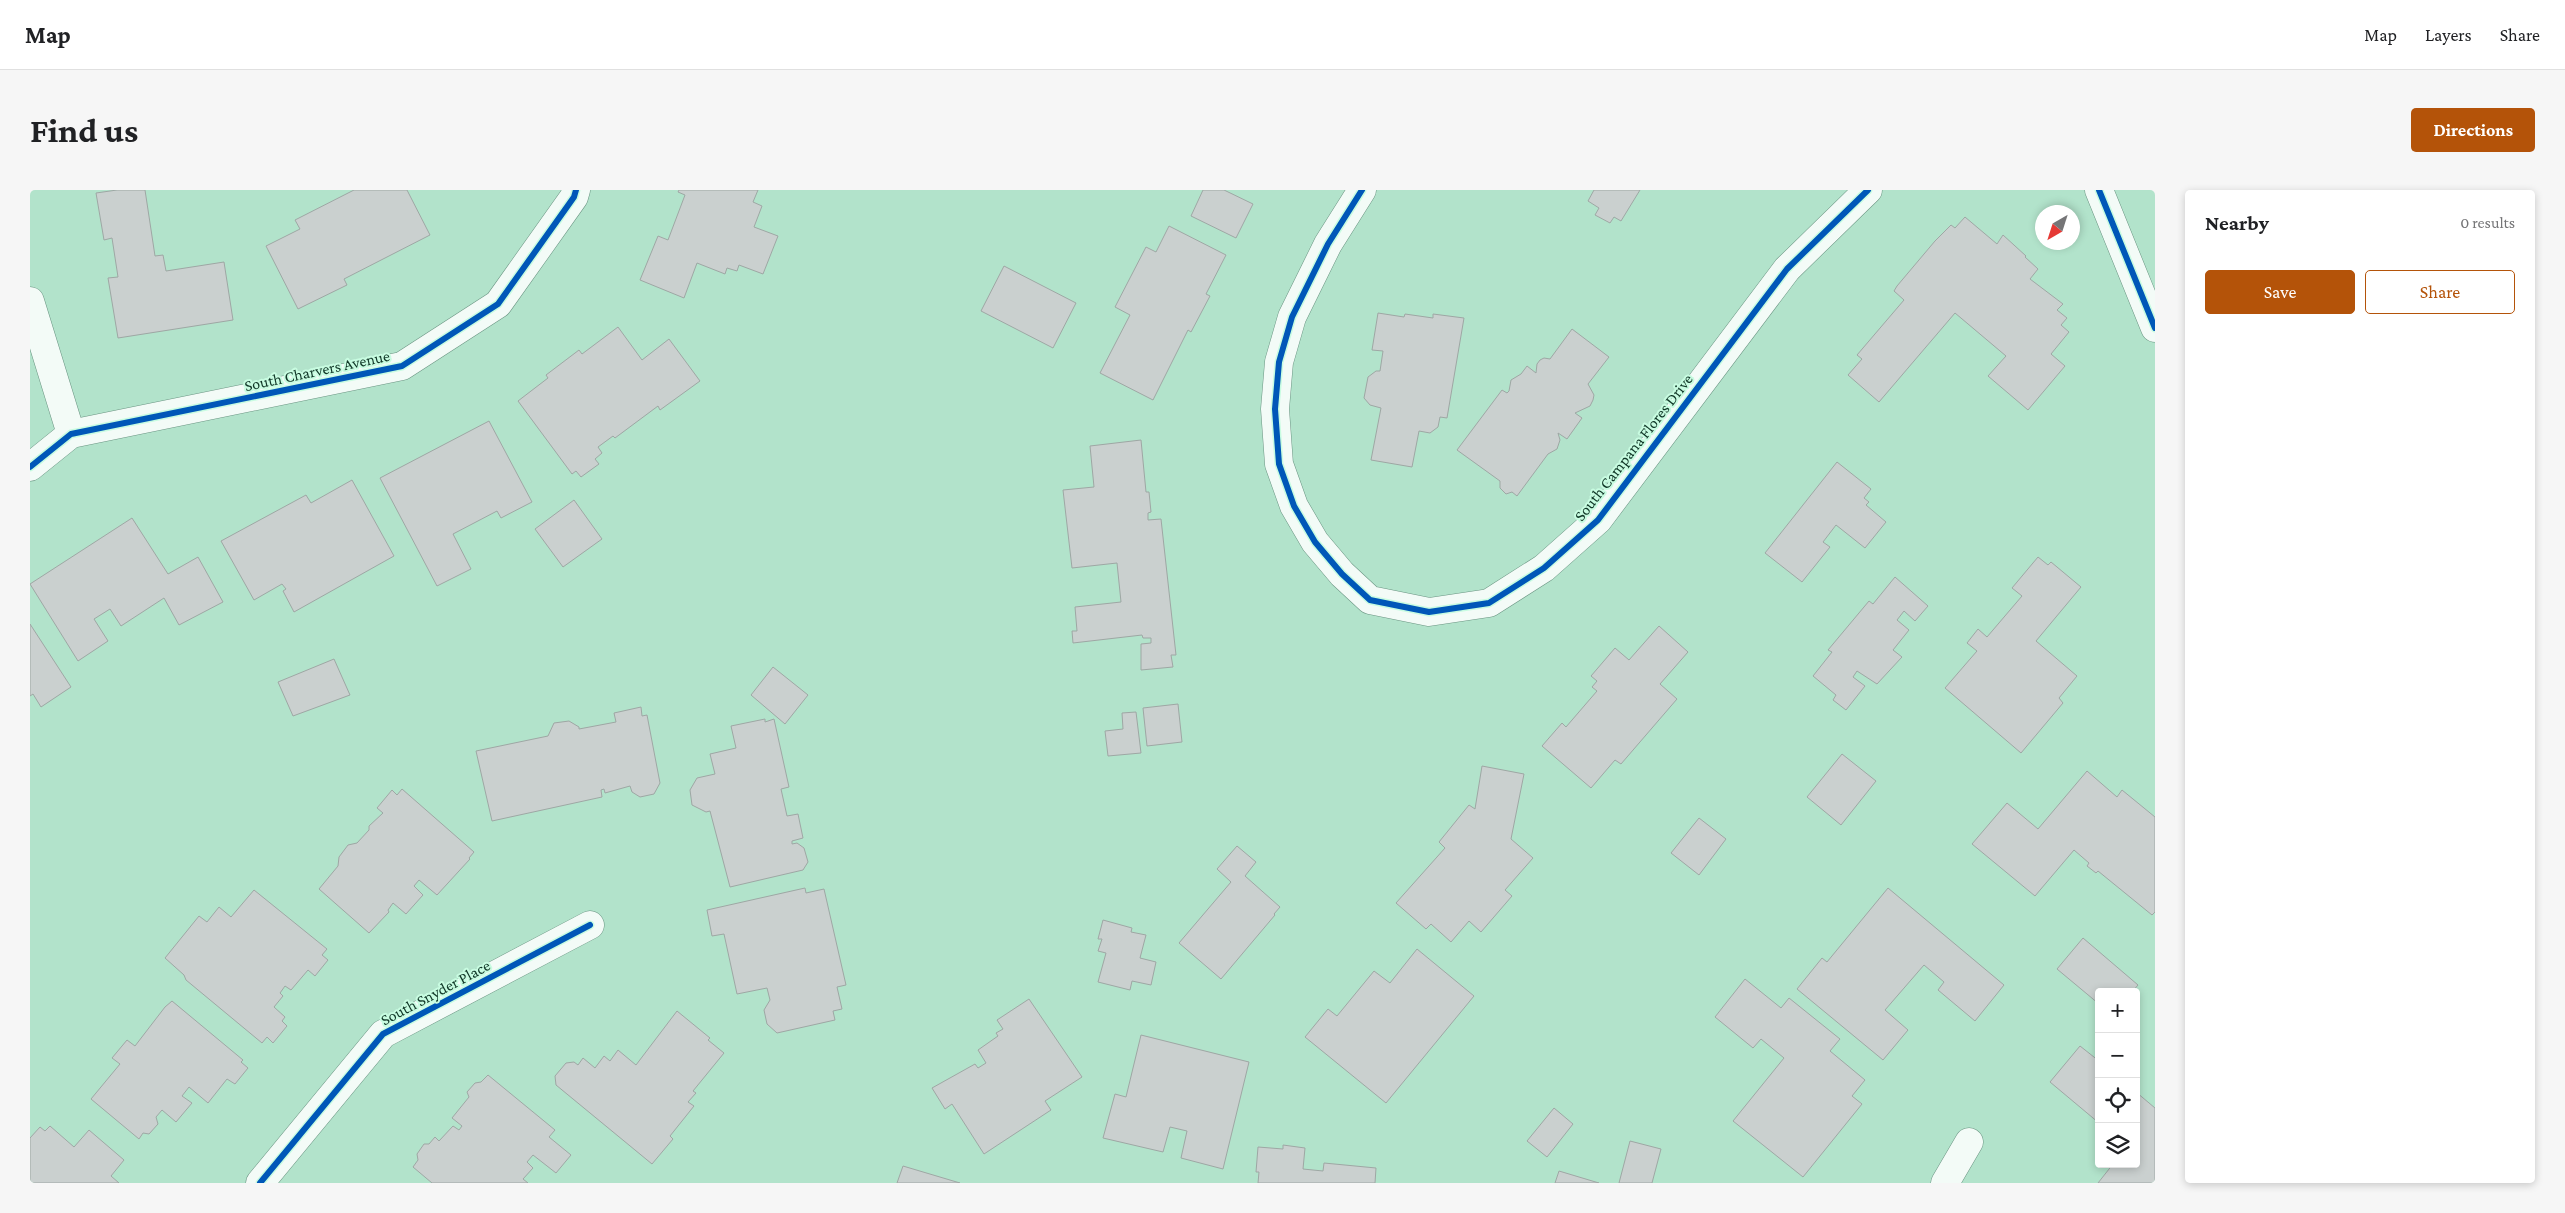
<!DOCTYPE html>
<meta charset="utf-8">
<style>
body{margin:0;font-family:"Crimson Pro",serif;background:#f6f6f6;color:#202124}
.controls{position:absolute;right:15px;bottom:15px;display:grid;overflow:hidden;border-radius:5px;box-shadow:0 2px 8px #0003}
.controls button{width:45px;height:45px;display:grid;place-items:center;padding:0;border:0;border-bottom:1px solid #e0e0e0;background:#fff;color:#202124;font:25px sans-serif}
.compass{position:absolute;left:2005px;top:15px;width:45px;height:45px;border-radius:50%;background:#fff;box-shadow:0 2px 8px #0003;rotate:219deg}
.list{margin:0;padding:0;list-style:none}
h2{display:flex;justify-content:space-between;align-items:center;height:65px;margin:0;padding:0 20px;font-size:21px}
h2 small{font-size:16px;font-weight:400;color:#757577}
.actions{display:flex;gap:10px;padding:15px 20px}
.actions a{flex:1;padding:11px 0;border:1px solid #b45309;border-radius:5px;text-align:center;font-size:18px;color:#b45309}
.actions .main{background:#b45309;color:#fff}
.icon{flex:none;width:28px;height:28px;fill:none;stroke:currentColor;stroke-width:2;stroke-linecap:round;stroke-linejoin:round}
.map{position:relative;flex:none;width:2125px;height:993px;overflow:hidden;border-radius:5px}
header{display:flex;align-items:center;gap:30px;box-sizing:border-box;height:70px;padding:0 25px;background:#fff;border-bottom:1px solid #e0e0e0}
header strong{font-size:24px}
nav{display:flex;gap:28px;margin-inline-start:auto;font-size:18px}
.intro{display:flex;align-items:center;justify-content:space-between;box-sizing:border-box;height:120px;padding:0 30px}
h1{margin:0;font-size:35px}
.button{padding:12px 22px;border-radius:5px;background:#b45309;color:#fff;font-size:18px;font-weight:700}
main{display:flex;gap:30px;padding:0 30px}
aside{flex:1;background:#fff;border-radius:5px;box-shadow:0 2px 8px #0003}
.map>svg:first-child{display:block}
</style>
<header>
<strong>Map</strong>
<nav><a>Map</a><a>Layers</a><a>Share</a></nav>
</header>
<div class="intro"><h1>Find us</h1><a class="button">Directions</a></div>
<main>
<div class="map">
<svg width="2125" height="993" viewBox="0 0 2125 993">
<rect width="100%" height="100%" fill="#b2e3cb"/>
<g fill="#cad0cf" stroke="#9ea7a4">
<polygon points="87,0 115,0 125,66 133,65 136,81 194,72 203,130 88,148 78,88 88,87 82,48 74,50 66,3"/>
<polygon points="324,0 377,0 400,45 314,89 317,95 268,119 236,56 270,39 265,30"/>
<polygon points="649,0 728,0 723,12 732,16 724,37 748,46 733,84 709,75 707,81 697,78 695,84 667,73 654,108 610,90 628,46 638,50 655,5 648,2"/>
<polygon points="1173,0 1194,0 1223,14 1206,48 1161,26"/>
<polygon points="1564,0 1610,0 1591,31 1584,27 1580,33 1565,25 1569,18 1558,11"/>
<polygon points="1935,27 1967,54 1973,45 1996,66 1995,67 2008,79 2000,89 2033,114 2027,120 2037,128 2031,135 2039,142 2021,164 2035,176 1998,220 1958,186 1976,166 1925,123 1849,212 1818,185 1832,169 1827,165 1874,110 1864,101 1867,96 1905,51 1921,35 1925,38"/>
<polygon points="1139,36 1196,65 1176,104 1180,106 1161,142 1158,140 1123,210 1070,183 1100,125 1085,117 1116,57 1126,62"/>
<polygon points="974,76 1046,113 1023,158 951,121"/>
<polygon points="1348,123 1374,127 1375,124 1403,128 1403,124 1434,128 1417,228 1410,227 1408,237 1400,243 1389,241 1382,277 1341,270 1351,218 1340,215 1334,208 1338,187 1346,181 1350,181 1353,161 1342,160"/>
<polygon points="588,137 612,170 639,149 670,191 630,220 628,216 585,248 583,246 568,257 572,263 565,269 569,274 551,287 546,281 542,284 488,211 518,188 516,185 549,160 552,164"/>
<polygon points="1542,139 1579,167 1558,194 1564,205 1563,210 1560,216 1545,223 1552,228 1537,249 1528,243 1530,250 1527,259 1518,264 1487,306 1482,302 1476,304 1470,298 1470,291 1427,260 1472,200 1477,203 1479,201 1481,190 1491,184 1497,176 1506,183 1507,174 1510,170 1514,168 1520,169"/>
<polygon points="459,231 502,312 471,328 467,321 423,344 441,379 407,396 350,288"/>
<polygon points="1111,250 1116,302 1119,302 1121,322 1118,323 1118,330 1131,329 1146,465 1141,465 1143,477 1111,480 1111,454 1121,453 1121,448 1113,448 1112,445 1043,453 1042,441 1047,441 1045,417 1091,412 1087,373 1042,378 1033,300 1064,297 1060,256"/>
<polygon points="1807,272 1841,299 1834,308 1839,312 1836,315 1856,332 1835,358 1806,335 1793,352 1800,357 1772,392 1735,363"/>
<polygon points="322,290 364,366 264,422 253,401 256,399 252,394 224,410 191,351 276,305 281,313"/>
<polygon points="544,310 572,349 533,377 505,339"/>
<polygon points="102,328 138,384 168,367 193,412 149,435 134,408 91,436 80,419 64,429 78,451 48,471 0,394"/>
<polygon points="2008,367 2018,375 2021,372 2051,397 2006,451 2047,486 2029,508 2033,513 1991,563 1915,498 1947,461 1937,453 1948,439 1957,447 1992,406 1982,398"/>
<polygon points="1865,387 1898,416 1885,431 1874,421 1867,430 1879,440 1863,460 1872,467 1847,494 1827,481 1823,487 1835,496 1816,520 1803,510 1806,505 1783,486 1802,462 1798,460 1839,411 1843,414"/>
<polygon points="0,434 41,497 11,517 3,504 0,506"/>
<polygon points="1629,436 1658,462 1630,494 1647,509 1591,574 1585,570 1561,598 1512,556 1532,533 1536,537 1567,501 1562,497 1567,491 1561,486 1585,458 1599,470"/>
<polygon points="304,469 320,505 263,526 248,492"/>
<polygon points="743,477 778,505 755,534 721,505"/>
<polygon points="1148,514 1152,552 1117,556 1113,518"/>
<polygon points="611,517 612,526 617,525 630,593 624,604 610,607 602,602 600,596 575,603 574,599 571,600 572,607 462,631 446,561 518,546 524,533 539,531 549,537 549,539 586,532 584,523"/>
<polygon points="1106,522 1111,563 1078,566 1075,541 1093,539 1092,523"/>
<polygon points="735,529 735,532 744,529 759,597 751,599 757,626 768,624 773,648 762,651 762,654 767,653 774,658 778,672 773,680 700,697 680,621 676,622 662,615 660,600 667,588 685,584 680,564 706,558 701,536"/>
<polygon points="1812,564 1846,591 1811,635 1777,607"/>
<polygon points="1452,576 1494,584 1481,649 1503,668 1475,700 1482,706 1451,742 1439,731 1421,752 1401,734 1396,739 1366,713 1415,658 1409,652 1439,615 1445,619"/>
<polygon points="2057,581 2087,607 2092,600 2125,627 2125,722 2122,725 2068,681 2066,683 2057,676 2059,673 2044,660 2005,706 1942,654 1977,613 2008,639"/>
<polygon points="372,599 444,662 439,668 440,669 407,705 389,690 384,696 393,705 376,724 363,713 358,720 359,722 339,743 289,699 308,676 309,667 318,655 327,653 339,640 339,636 353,623 347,618 362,600 367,605"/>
<polygon points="1669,628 1696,649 1669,685 1641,663"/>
<polygon points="1207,656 1226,672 1215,686 1250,717 1244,724 1245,725 1191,789 1149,753 1201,692 1187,679"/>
<polygon points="775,698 776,703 794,699 816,795 807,797 812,819 803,821 805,830 747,843 737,834 734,820 740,810 737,798 707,804 694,744 682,746 677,720"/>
<polygon points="1858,698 1974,795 1945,831 1908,800 1914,792 1894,775 1855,820 1878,840 1853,870 1767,799 1792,768 1797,772"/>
<polygon points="224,700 297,759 292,765 298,770 285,786 278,780 261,800 255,796 250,803 253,806 244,817 255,827 252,831 257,836 243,853 237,847 232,853 156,790 154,785 135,768 169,726 177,732 189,717 201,727"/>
<polygon points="1073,730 1102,738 1101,742 1116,745 1110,768 1126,772 1121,795 1102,791 1100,800 1068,792 1076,763 1068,761 1072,749 1068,749"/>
<polygon points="2053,748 2108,795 2102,802 2069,802 2069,814 2027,779"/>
<polygon points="1387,759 1444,806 1356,913 1275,847 1298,819 1307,826 1344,781 1360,793"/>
<polygon points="1715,789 1751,818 1759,808 1810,849 1800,861 1835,890 1822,906 1832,914 1773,987 1703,931 1754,868 1731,849 1723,858 1685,827"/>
<polygon points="999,809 1052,887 1015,911 1021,920 954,964 922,914 915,919 902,898 945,874 948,878 956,873 948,860 968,846 966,843 973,839 967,830"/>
<polygon points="142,811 213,870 211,872 218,878 205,894 197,889 178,913 159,897 152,906 162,913 146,932 132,920 126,927 128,934 119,944 113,943 109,949 61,909 90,874 82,868 97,850 105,856 135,817"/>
<polygon points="647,821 680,848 678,850 694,863 663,901 666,903 658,912 664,916 640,946 643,949 622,974 526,895 525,886 536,873 544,872 548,875 553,868 565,878 574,866 580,871 588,860 606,875"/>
<polygon points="1111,845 1219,872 1193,979 1151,968 1157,941 1140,937 1133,962 1073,948 1085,904 1096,907"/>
<polygon points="2050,856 2069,871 2069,933 2020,892"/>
<polygon points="458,885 525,940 519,947 541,965 526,983 503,965 497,972 503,978 493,989 498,993 402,993 383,977 388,970 387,964 394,954 399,954 405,947 409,951 423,936 429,940 432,936 422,928 439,907 437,902 445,893 451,892"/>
<polygon points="2106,902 2125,918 2125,993 2068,993 2083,974 2106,974"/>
<polygon points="1524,918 1543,934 1517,967 1497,951"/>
<polygon points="20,936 44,957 59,940 94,970 81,986 89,993 0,993 0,948 10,937 15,941"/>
<polygon points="1600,951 1631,959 1622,993 1589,993"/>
<polygon points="1253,955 1275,958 1273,979 1293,981 1294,973 1346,978 1345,993 1228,993 1229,982 1226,982 1228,957 1253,959"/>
<polygon points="873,976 930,993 867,993"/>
<polygon points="1529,981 1569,993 1525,993"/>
</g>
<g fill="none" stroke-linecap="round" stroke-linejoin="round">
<defs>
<g id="minor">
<polyline points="1332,0 1298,54 1262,127 1249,172 1245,219 1249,274 1264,316 1285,352 1312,384 1340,410 1399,422 1459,413 1514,378 1568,330 1757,79 1838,0"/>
<polyline points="2069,0 2125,138"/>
<polyline points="0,111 41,244"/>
<polyline points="0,277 41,244 372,176 468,114 544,7 546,0"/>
<polyline points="230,993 353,844 560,735"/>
<polyline points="1915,993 1939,952"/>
</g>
</defs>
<use href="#minor" stroke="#6a9482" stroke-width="29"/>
<use href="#minor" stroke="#f3fbf7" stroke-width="28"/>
<defs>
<g id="cycleway">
<polyline points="1332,0 1298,54 1262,127 1249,172 1245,219 1249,274 1264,316 1285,352 1312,384 1340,410 1399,422 1459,413 1514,378 1568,330 1757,79 1838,0"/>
<polyline points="2069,0 2125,138"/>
<polyline points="0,277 41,244 372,176 468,114 544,7 546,0"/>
<polyline points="230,993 353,844 560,735"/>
</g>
</defs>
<use href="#cycleway" stroke="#c8fce1" stroke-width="9"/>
<use href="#cycleway" stroke="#0057b8" stroke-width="6"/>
</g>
<g text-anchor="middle" stroke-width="4" stroke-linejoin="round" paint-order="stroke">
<g font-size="16" fill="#103727" stroke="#c8fce1">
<text transform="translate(287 180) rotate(-12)" y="6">South Charvers Avenue</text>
<text transform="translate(1603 257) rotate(-52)" y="6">South Campana Flores Drive</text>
<text transform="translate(405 802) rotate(-28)" y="6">South Snyder Place</text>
</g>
</g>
</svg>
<div class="controls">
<button>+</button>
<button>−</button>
<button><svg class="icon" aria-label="locate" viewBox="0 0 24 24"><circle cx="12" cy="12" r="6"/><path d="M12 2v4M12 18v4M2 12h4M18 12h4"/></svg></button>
<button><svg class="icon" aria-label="layers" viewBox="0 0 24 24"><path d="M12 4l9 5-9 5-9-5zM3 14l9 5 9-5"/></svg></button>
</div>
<svg class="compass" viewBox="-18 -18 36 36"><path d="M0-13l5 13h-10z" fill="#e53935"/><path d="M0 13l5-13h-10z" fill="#757577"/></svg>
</div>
<aside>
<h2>Nearby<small>0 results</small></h2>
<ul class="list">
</ul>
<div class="actions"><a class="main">Save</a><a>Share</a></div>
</aside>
</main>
